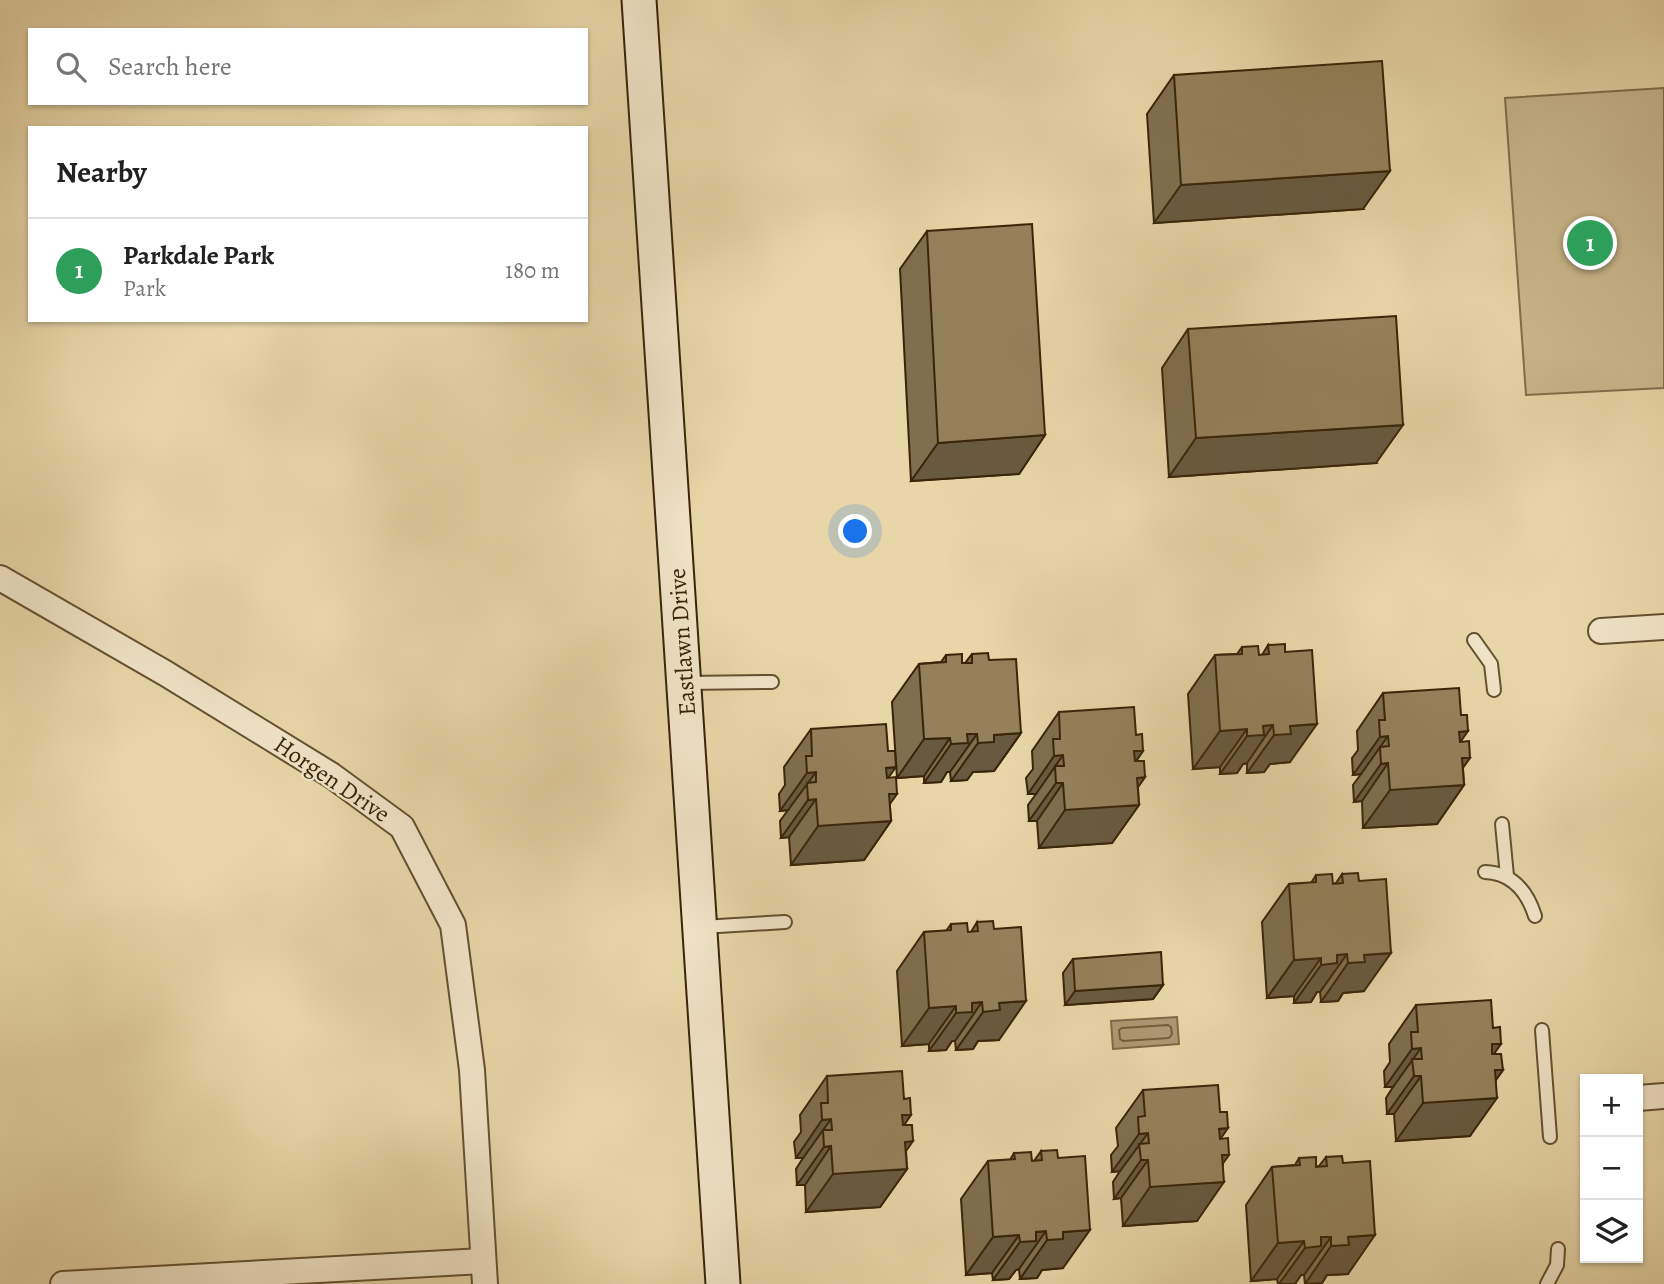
<!DOCTYPE html>
<meta charset="utf-8">
<style>
body{margin:0;font-family:Alegreya,serif;background:#f2f2f2;color:#222}
.controls{position:absolute;right:21px;bottom:21px;display:grid;overflow:hidden;border-radius:0px;box-shadow:0 2px 5px #0004}
.controls button{width:63px;height:63px;display:grid;place-items:center;padding:0;border:0;border-bottom:2px solid #e0e0e0;background:#fff;color:#222;font:35px sans-serif}
.you{position:absolute;left:856px;top:532px;width:24px;height:24px;margin:-18px;border:5px solid #fff;border-radius:50%;background:#1a73e8;box-shadow:0 0 0 10px #1a73e833}
.badge{display:grid;place-items:center;width:46px;height:46px;border-radius:50%;background:#111827;color:#fff;font-size:23px;font-weight:700}
.pin{position:absolute;translate:-50% -50%;border:4px solid #fff;box-shadow:0 2px 7px #0006}
.list{margin:0;padding:0;list-style:none}
h2{display:flex;justify-content:space-between;align-items:center;height:91px;margin:0;padding:0 28px;font-size:30px}
h2 small{font-size:23px;font-weight:400;color:#767676}
.list li{display:grid;grid-template-columns:46px 1fr auto;gap:21px;align-items:center;box-sizing:border-box;height:105px;padding:0 28px;border-top:2px solid #e0e0e0}
.list b{display:block;font-size:26px;white-space:nowrap}
.list p{margin:0;font-size:23px;white-space:nowrap;color:#767676}
.list em{font-size:23px;font-style:normal;color:#767676}
.icon{flex:none;width:38px;height:38px;fill:none;stroke:currentColor;stroke-width:2;stroke-linecap:round;stroke-linejoin:round}
.map{position:relative;flex:none;width:1664px;height:1284px;overflow:hidden}
.search{position:absolute;background:#fff;box-shadow:0 2px 5px #0004;left:28px;top:28px;width:560px;height:77px;display:flex;align-items:center;gap:18px;box-sizing:border-box;padding:0 24px;border-radius:0px;color:#767676;font-size:26px}
.panel{position:absolute;background:#fff;box-shadow:0 2px 5px #0004;left:28px;top:126px;width:560px;height:196px;border-radius:0px}
.map>svg:first-child{display:block}
</style>
<div class="map">
<svg width="1664" height="1284" viewBox="0 0 1664 1284">
<rect width="100%" height="100%" fill="#e8d6a9"/>
<filter id="stains"><feTurbulence type="fractalNoise" baseFrequency=".00286" numOctaves="4"/><feColorMatrix values="0 0 0 0 .2 0 0 0 0 .09 0 0 0 0 .02 0 0 0 .5 -.17"/></filter>
<radialGradient id="worn" r=".72"><stop offset=".6" stop-color="#630" stop-opacity="0"/><stop offset="1" stop-color="#630" stop-opacity=".3"/></radialGradient>
<polygon fill="#cab88e" stroke="#826e4c" stroke-width="2" points="1664,88 1664,388 1526,395 1505,98"/>
<polygon fill="#ac9973" stroke="#7e6a49" stroke-width="2" points="1177,1017 1179,1044 1113,1049 1111,1021"/>
<g fill="none" stroke-linecap="round" stroke-linejoin="round">
<polygon stroke="#725e3e" stroke-width="2" points="1168,1025 1171,1027 1172,1034 1169,1038 1123,1041 1120,1039 1119,1030 1122,1028"/>
<defs>
<g id="lane">
<polyline points="1474,640 1491,664 1494,690"/>
<polyline points="685,683 772,682"/>
<polyline points="1502,824 1507,876"/>
<path d="M1485,872C1512,873 1527,891 1535,916"/>
<polyline points="702,927 785,922"/>
<polyline points="1542,1030 1550,1137"/>
<polyline points="1547,1284 1557,1265 1558,1249"/>
</g>
<g id="street">
<polyline points="0,578 165,673 331,775 402,827 453,925 472,1070 485,1284"/>
<polyline points="1601,631 1664,627"/>
<polyline points="1638,1098 1664,1096"/>
<polyline points="63,1284 483,1261"/>
</g>
<polyline id="secondary" points="639,0 723,1284"/>
</defs>
<use href="#lane" stroke="#655031" stroke-width="16"/>
<use href="#street" stroke="#655031" stroke-width="28"/>
<use href="#secondary" stroke="#392409" stroke-width="37"/>
<use href="#lane" stroke="#f0e4c7" stroke-width="12"/>
<use href="#street" stroke="#f0e4c7" stroke-width="24"/>
<use href="#secondary" stroke="#f0e4c7" stroke-width="33"/>
</g>
<g fill="#7f6f4f" stroke="#392409" stroke-width="2">
<polygon points="1174,75 1363,209 1154,223 1147,114"/>
<polygon points="927,231 1045,435 1019,474 911,481 900,269"/>
<polygon points="1188,329 1376,463 1169,477 1162,368"/>
<polygon points="1268,645 1290,762 1270,764 1264,772 1247,773 1247,763 1243,764 1237,773 1220,774 1220,767 1193,769 1188,694 1215,655 1237,654 1242,647 1259,655 1262,655"/>
<polygon points="972,654 989,660 1021,733 994,771 973,772 967,780 951,781 950,772 947,772 941,782 924,783 924,776 897,778 892,702 919,664 941,662 946,655 962,663 965,663"/>
<polygon points="1383,693 1463,768 1464,785 1437,824 1363,828 1362,801 1354,802 1353,785 1361,774 1353,775 1352,758 1358,750 1357,731"/>
<polygon points="1059,712 1136,735 1143,751 1136,761 1145,777 1138,787 1139,805 1112,843 1039,848 1037,821 1029,821 1028,805 1036,794 1028,794 1026,778 1033,769 1032,751"/>
<polygon points="811,729 888,778 891,821 864,860 791,865 789,837 781,838 780,821 788,810 780,811 779,794 785,785 784,767"/>
<polygon points="1342,874 1364,991 1343,993 1338,1001 1321,1002 1320,992 1317,992 1311,1002 1294,1003 1294,996 1267,998 1262,922 1289,884 1311,883 1316,875 1333,884 1336,883"/>
<polygon points="977,922 999,1040 978,1041 973,1049 956,1050 955,1041 952,1041 946,1050 929,1051 929,1044 902,1046 897,971 924,932 946,931 951,924 968,932 971,932"/>
<polygon points="1073,959 1163,985 1153,999 1065,1005 1063,973"/>
<polygon points="1416,1005 1494,1054 1503,1070 1496,1080 1470,1136 1396,1141 1394,1114 1387,1114 1386,1098 1393,1087 1385,1087 1384,1071 1390,1062 1389,1044"/>
<polygon points="827,1076 906,1151 907,1169 880,1207 806,1212 805,1185 797,1185 796,1169 803,1158 796,1158 794,1142 801,1132 800,1115"/>
<polygon points="1143,1090 1221,1139 1223,1165 1197,1221 1123,1226 1121,1198 1114,1199 1113,1182 1120,1171 1112,1172 1111,1155 1118,1146 1116,1128"/>
<polygon points="1041,1151 1063,1268 1042,1270 1037,1278 1020,1279 1019,1269 1016,1270 1009,1279 993,1280 992,1273 966,1275 961,1199 988,1161 1010,1160 1014,1153 1032,1161 1034,1161"/>
<polygon points="1326,1157 1348,1274 1327,1275 1322,1283 1305,1284 1304,1275 1301,1275 1295,1284 1278,1284 1277,1279 1251,1281 1246,1205 1272,1167 1295,1165 1299,1158 1316,1167 1319,1166"/>
</g>
<g fill="#685a40" stroke="#392409" stroke-width="2">
<polygon points="1390,171 1363,209 1154,223 1181,185"/>
<polygon points="1403,425 1376,463 1169,477 1196,438"/>
<polygon points="1045,435 1019,474 911,481 938,443"/>
<polygon points="1317,724 1290,762 1270,764 1264,772 1247,773 1274,735 1290,726"/>
<polygon points="1273,725 1247,763 1243,764 1237,773 1220,774 1247,736 1263,726"/>
<polygon points="1247,729 1220,767 1193,769 1220,731"/>
<polygon points="1468,731 1441,770 1459,732"/>
<polygon points="1021,733 994,771 973,772 967,780 951,781 978,743 994,735"/>
<polygon points="967,734 977,734 950,772 947,772 941,782 924,783 951,744"/>
<polygon points="1388,736 1361,774 1353,775 1380,737"/>
<polygon points="950,738 924,776 897,778 924,739"/>
<polygon points="1134,751 1143,751 1117,789"/>
<polygon points="1063,755 1036,794 1028,794 1054,756"/>
<polygon points="1462,758 1470,758 1450,786 1464,785 1437,824 1363,828 1390,790"/>
<polygon points="1388,763 1362,801 1354,802 1381,764"/>
<polygon points="896,767 869,805 886,768"/>
<polygon points="816,772 788,810 780,811 807,773"/>
<polygon points="1145,777 1125,806 1139,805 1112,843 1039,848 1065,810 1137,778"/>
<polygon points="1056,783 1063,783 1037,821 1029,821"/>
<polygon points="889,794 897,794 877,822 891,821 864,860 791,865 818,826"/>
<polygon points="816,799 789,837 781,838 808,800"/>
<polygon points="1391,953 1364,991 1343,993 1338,1001 1321,1002 1348,963 1364,955"/>
<polygon points="1347,954 1320,992 1317,992 1311,1002 1294,1003 1321,965 1337,955"/>
<polygon points="1321,958 1294,996 1267,998 1294,960"/>
<polygon points="1163,985 1153,999 1065,1005 1075,991"/>
<polygon points="1026,1001 999,1040 978,1041 973,1049 956,1050 983,1012 999,1003"/>
<polygon points="982,1002 955,1041 952,1041 946,1050 929,1051 956,1013 972,1003"/>
<polygon points="956,1006 929,1044 902,1046 929,1008"/>
<polygon points="1492,1044 1501,1044 1474,1082"/>
<polygon points="1421,1048 1393,1087 1385,1087 1412,1049"/>
<polygon points="1495,1070 1503,1070 1482,1099 1497,1098 1470,1136 1396,1141 1423,1103"/>
<polygon points="1414,1076 1421,1076 1394,1114 1387,1114"/>
<polygon points="902,1115 911,1115 885,1153"/>
<polygon points="831,1119 803,1158 796,1158 822,1120"/>
<polygon points="1228,1128 1201,1167 1219,1129"/>
<polygon points="1148,1133 1120,1171 1112,1172 1139,1134"/>
<polygon points="913,1141 893,1170 907,1169 880,1207 806,1212 833,1174 905,1142"/>
<polygon points="831,1146 805,1185 797,1185 824,1147"/>
<polygon points="1222,1155 1229,1155 1209,1183 1224,1182 1197,1221 1123,1226 1150,1187"/>
<polygon points="1141,1160 1148,1160 1121,1198 1114,1199"/>
<polygon points="1090,1230 1063,1268 1042,1270 1037,1278 1020,1279 1047,1240 1063,1232"/>
<polygon points="1046,1231 1019,1269 1016,1270 1009,1279 993,1280 1020,1242 1036,1232"/>
<polygon points="1019,1235 992,1273 966,1275 993,1237"/>
<polygon points="1375,1235 1348,1274 1327,1275 1322,1283 1305,1284 1331,1246 1348,1237"/>
<polygon points="1321,1237 1331,1237 1304,1275 1301,1275 1295,1284 1279,1284 1305,1248"/>
<polygon points="1304,1241 1277,1279 1251,1281 1278,1243"/>
</g>
<g fill="#94815c" stroke="#392409" stroke-width="2">
<polygon points="1382,61 1390,171 1181,185 1174,75"/>
<polygon points="1032,224 1045,435 938,443 927,231"/>
<polygon points="1396,316 1403,425 1196,438 1188,329"/>
<polygon points="1285,644 1285,652 1312,650 1317,724 1290,726 1291,734 1274,735 1273,725 1263,726 1264,735 1247,736 1247,729 1220,731 1215,655 1242,654 1242,647 1258,646 1259,655 1269,654 1268,645"/>
<polygon points="988,653 989,660 1016,659 1021,733 994,735 994,742 978,743 977,734 967,734 968,743 951,744 950,738 924,739 919,664 946,662 946,655 962,654 962,663 972,663 972,654"/>
<polygon points="1459,688 1461,715 1467,715 1468,731 1459,732 1460,742 1469,741 1470,758 1462,758 1464,785 1390,790 1388,763 1381,764 1380,747 1389,746 1388,736 1380,737 1379,720 1385,720 1383,693"/>
<polygon points="1134,707 1136,735 1142,734 1143,751 1134,751 1135,761 1144,761 1145,777 1137,778 1139,805 1065,810 1063,783 1056,783 1055,766 1064,766 1063,755 1054,756 1053,739 1060,739 1059,712"/>
<polygon points="886,724 888,751 895,751 896,767 886,768 887,778 896,777 897,794 889,794 891,821 818,826 816,799 808,800 807,783 816,782 816,772 807,773 806,756 812,756 811,729"/>
<polygon points="1358,873 1359,881 1386,879 1391,953 1364,955 1365,962 1348,963 1347,954 1337,955 1337,963 1321,965 1321,958 1294,960 1289,884 1316,882 1316,875 1332,874 1333,884 1343,883 1342,874"/>
<polygon points="993,921 994,929 1021,927 1026,1001 999,1003 1000,1010 983,1012 982,1002 972,1003 972,1012 956,1013 956,1006 929,1008 924,932 951,930 951,924 967,923 968,932 978,931 977,922"/>
<polygon points="1161,952 1163,985 1075,991 1073,959"/>
<polygon points="1491,1000 1493,1028 1500,1027 1501,1044 1492,1044 1492,1054 1501,1054 1503,1070 1495,1070 1497,1098 1423,1103 1421,1076 1414,1076 1412,1059 1422,1059 1421,1048 1412,1049 1411,1032 1418,1032 1416,1005"/>
<polygon points="902,1071 904,1099 910,1098 911,1115 902,1115 903,1125 912,1125 913,1141 905,1142 907,1169 833,1174 831,1146 824,1147 823,1130 832,1130 831,1119 822,1120 821,1103 828,1103 827,1076"/>
<polygon points="1218,1085 1220,1112 1227,1112 1228,1128 1219,1129 1220,1139 1228,1138 1229,1155 1222,1155 1224,1182 1150,1187 1148,1160 1141,1160 1139,1144 1149,1143 1148,1133 1139,1134 1138,1117 1145,1116 1143,1090"/>
<polygon points="1057,1150 1058,1158 1085,1156 1090,1230 1063,1232 1063,1239 1047,1240 1046,1231 1036,1232 1036,1241 1020,1242 1019,1235 993,1237 988,1161 1015,1159 1014,1153 1031,1152 1032,1161 1042,1160 1041,1151"/>
<polygon points="1342,1156 1343,1163 1370,1161 1375,1235 1348,1237 1349,1245 1331,1246 1331,1237 1321,1237 1321,1246 1305,1248 1304,1241 1278,1243 1272,1167 1300,1165 1299,1158 1316,1157 1316,1167 1327,1166 1326,1157"/>
</g>
<g text-anchor="middle" stroke-width="5" stroke-linejoin="round" paint-order="stroke">
<g font-size="24" fill="#392409" stroke="#f0e4c7">
<text transform="translate(682 642) rotate(-94)" y="8">Eastlawn Drive</text>
<text transform="translate(332 779) rotate(34)" y="8">Horgen Drive</text>
</g>
</g>
<rect width="100%" height="100%" filter="url(#stains)"/>
<rect width="100%" height="100%" fill="url(#worn)"/>
</svg>
<div class="controls">
<button>+</button>
<button>−</button>
<button><svg class="icon" aria-label="layers" viewBox="0 0 24 24"><path d="M12 4l9 5-9 5-9-5zM3 14l9 5 9-5"/></svg></button>
</div>
<div class="you"></div>
<div class="pin badge" style="left:1590px;top:243px;background:#2e9e5b">1</div>
<div class="search"><svg class="icon" aria-label="search" viewBox="0 0 24 24"><circle cx="10" cy="10" r="6"/><path d="M15 15l6 6"/></svg>Search here</div>
<section class="panel">
<h2>Nearby<small></small></h2>
<ul class="list">
<li><span class="badge" style="background:#2e9e5b">1</span><div><b>Parkdale Park</b><p>Park</p></div><em>180 m</em></li>
</ul>
</section>
</div>
